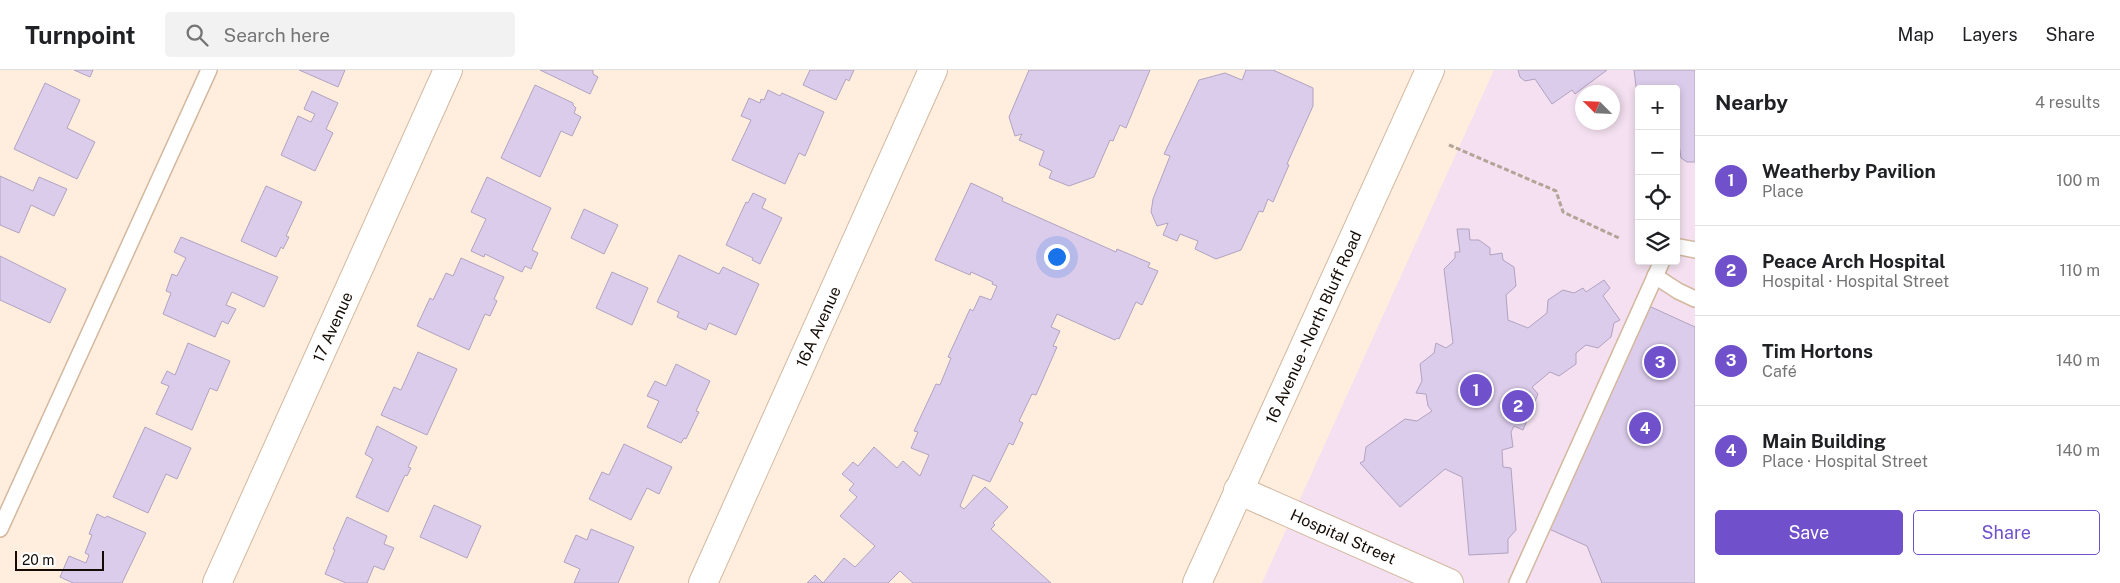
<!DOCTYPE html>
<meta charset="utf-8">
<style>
body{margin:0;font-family:"Public Sans",sans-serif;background:#f2f2f2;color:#202124}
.controls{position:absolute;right:15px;top:15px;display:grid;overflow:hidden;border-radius:5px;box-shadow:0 2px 8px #0003}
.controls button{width:45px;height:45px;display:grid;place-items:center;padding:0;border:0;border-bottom:1px solid #e0e0e0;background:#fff;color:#202124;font:25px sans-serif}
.compass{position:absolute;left:1575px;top:15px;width:45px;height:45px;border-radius:50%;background:#fff;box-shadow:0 2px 8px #0003;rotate:294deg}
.scale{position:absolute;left:15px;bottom:12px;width:89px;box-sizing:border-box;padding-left:5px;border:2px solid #140b04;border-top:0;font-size:14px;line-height:18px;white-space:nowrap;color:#140b04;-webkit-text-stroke:4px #fff;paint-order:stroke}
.you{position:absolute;left:1056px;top:186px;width:18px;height:18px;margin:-12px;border:4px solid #fff;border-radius:50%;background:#1a73e8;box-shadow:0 0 0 8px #1a73e833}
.badge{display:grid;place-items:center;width:32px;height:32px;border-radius:50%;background:#7151cb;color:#fff;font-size:16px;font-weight:700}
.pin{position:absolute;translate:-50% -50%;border:2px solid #fff;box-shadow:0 1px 5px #0006}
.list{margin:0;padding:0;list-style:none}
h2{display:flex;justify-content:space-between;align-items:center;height:65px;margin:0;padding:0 20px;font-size:21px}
h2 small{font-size:16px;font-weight:400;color:#757577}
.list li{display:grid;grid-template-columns:32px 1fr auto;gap:15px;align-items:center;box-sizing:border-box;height:90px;padding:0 20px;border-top:1px solid #e0e0e0}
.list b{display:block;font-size:19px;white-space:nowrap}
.list p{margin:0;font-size:16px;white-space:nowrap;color:#757577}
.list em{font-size:16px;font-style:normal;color:#757577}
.actions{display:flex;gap:10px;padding:15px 20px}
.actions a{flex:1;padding:11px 0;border:1px solid #7151cb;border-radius:5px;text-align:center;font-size:18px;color:#7151cb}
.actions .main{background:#7151cb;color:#fff}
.icon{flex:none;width:28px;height:28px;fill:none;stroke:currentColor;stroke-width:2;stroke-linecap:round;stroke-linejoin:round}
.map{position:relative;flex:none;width:1695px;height:513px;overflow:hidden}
header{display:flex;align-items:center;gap:30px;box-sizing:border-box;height:70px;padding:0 25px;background:#fff;border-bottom:1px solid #e0e0e0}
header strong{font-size:24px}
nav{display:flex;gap:28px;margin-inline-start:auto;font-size:18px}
.search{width:350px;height:45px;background:#f2f2f2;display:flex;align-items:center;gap:12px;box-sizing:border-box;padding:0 18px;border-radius:5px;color:#757577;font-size:19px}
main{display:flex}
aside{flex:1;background:#fff}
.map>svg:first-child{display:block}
</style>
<header>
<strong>Turnpoint</strong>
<div class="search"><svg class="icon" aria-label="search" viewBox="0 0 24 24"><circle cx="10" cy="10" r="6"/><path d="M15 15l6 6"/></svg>Search here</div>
<nav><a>Map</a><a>Layers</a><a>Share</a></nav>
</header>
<main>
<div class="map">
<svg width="1695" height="513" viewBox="0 0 1695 513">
<rect width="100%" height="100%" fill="#ffeede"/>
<path fill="#f4e0f0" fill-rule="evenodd" d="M1494,0H1695V513H1262ZM1639,19H1676V191H1639ZM1582,22H1612V52H1582Z"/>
<g fill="#dccceb" stroke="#b1a2c0">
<polygon points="74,0 93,0 90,7"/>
<polygon points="299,0 345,0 338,17"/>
<polygon points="540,0 593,0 593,4 598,7 590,24"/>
<polygon points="810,0 854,0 849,11 846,9 836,30 803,15"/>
<polygon points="1029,0 1150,0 1126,58 1120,55 1113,71 1110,70 1094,107 1069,116 1049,108 1052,101 1039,95 1044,81 1019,70 1022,64 1015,66 1009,47"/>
<polygon points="1246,0 1273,0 1313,18 1313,36 1287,94 1289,95 1273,132 1268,129 1263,142 1259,141 1241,180 1216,189 1195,179 1198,171 1180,164 1177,171 1163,165 1168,153 1157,156 1151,142 1153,129 1170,86 1164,84 1199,10 1225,3 1242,10"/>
<polygon points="1518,0 1607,0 1575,24 1572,20 1552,34 1535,9 1525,11 1520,7"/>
<polygon points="1634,0 1695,0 1695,92 1687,92 1681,88 1679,74 1676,75 1676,19 1639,19 1639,41"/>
<polygon points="45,13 80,30 67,58 95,72 77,109 14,79"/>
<polygon points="535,15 573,33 573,35 576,38 574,43 581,47 572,66 561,61 540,107 501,88"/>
<polygon points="768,20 780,26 782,23 824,42 805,86 799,83 785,114 732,90 751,50 741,46 749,28 760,33 761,29 764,30"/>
<polygon points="312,21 338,33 326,59 333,63 315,101 281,85 298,46 311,52 315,44 304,39"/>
<polygon points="0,106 33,121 39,107 67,119 54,146 31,135 19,163 0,155"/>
<polygon points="487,107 551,138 532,180 538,183 531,199 525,196 522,202 485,184 484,187 471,181 486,149 471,142"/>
<polygon points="971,113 1003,128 1002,131 1116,182 1117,179 1150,193 1148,197 1158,201 1142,235 1136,232 1119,269 1117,268 1115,270 1057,244 1051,257 1060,261 1053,276 1057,277 1036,325 1032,324 1019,351 1023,353 1013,375 1009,373 990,412 973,405 960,436 964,439 985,417 1008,437 993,453 995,455 991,459 1051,513 913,513 900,501 888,513 807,513 815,505 823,513 844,488 855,497 875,476 840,446 857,427 849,420 854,414 842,404 853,392 858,396 874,377 897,398 903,391 920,406 929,385 911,378 918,362 914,361 936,314 940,315 951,288 948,287 970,239 973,241 980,226 991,230 997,216 992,214 993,212 971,202 970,205 935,190"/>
<polygon points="266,116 302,132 286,166 289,167 283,179 281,177 276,187 241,171"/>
<polygon points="753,123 766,129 762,138 782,148 760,194 752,190 753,188 726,175 746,132 748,133"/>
<polygon points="584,139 618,155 604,184 571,168"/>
<polygon points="1457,159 1469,159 1470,170 1479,170 1490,178 1490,185 1502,183 1503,190 1514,197 1516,216 1506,225 1508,250 1528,258 1547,243 1548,230 1563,220 1574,223 1583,218 1586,222 1604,210 1610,218 1603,226 1620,250 1614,253 1611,267 1598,278 1586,275 1576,283 1576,294 1559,306 1550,302 1532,317 1538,324 1523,360 1514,356 1511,362 1513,377 1502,380 1503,397 1511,398 1516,460 1508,469 1508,483 1469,485 1462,407 1445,399 1400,437 1360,393 1364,391 1366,377 1405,349 1417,351 1432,341 1428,336 1426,324 1416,323 1422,311 1420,294 1434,283 1436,273 1446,278 1453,273 1444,199 1455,188 1455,182 1460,182"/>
<polygon points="181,167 278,207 264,237 232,222 226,235 236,239 228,254 222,251 215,267 163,244 171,223 166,221 172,204 177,206 186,188 174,182"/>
<polygon points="679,185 719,204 723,197 759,214 736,265 709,253 706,260 677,247 679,242 657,232"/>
<polygon points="0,186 66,219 50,253 0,230"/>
<polygon points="461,188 504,207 494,229 497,231 490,246 485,244 469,280 417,256 430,228 433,230 446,203 453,206"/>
<polygon points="612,202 648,218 632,255 596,238"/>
<polygon points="1649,236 1695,257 1695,513 1602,513 1587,476 1549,459"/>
<polygon points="188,273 230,291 217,321 210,318 192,360 156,344 169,316 161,313 167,301 175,305"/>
<polygon points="418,282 457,299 427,365 381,345 394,317 401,320"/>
<polygon points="676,294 710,311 696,341 699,342 686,369 684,368 681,373 647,357 659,331 647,326 655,311 666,316"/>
<polygon points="377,356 417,377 408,397 411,398 407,406 405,405 388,442 356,427 373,389 365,384"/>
<polygon points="145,357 191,378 177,409 166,404 148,443 113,427"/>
<polygon points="624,374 672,397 659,424 647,418 631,450 589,429 602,402 609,405"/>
<polygon points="434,435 481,456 467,488 420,467"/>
<polygon points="97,444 105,448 107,446 146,463 122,513 73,513 60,507 69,486 86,493 89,485 85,483 92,465 89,464"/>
<polygon points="347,447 387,466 384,474 394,478 384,500 374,496 367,513 346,513 325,504 335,480 333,479"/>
<polygon points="591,459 634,477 618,513 574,513 580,499 564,492 576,465 587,470"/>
</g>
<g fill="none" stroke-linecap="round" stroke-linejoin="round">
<defs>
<g id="service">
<polyline points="1676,178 1680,177 1695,180"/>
<polyline points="1655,206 1678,221 1695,229"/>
<polyline points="0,459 209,0"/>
<polyline points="1517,513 1662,191"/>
</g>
<g id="minor">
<path id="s1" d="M1238,420L1449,513"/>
<path id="s2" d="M703,513L933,0"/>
</g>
<g id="tertiary">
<path id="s3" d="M217,513L448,0"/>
</g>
<g id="secondary">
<path id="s4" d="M1197,513L1430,0"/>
</g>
</defs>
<use href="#service" stroke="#d3b89f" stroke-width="18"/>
<use href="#minor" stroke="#d3b89f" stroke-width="30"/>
<use href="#tertiary" stroke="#d3b89f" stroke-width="30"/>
<use href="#secondary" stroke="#d3b89f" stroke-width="30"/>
<polyline stroke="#b2a497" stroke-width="3" stroke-dasharray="5 2.5" stroke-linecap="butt" points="1449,75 1556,121 1563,142 1619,168"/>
<use href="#service" stroke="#fff" stroke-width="15"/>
<use href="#minor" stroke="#fff" stroke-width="28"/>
<use href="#tertiary" stroke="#fff" stroke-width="28"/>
<use href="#secondary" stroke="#fff" stroke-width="28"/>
</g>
<g text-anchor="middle" stroke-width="4" stroke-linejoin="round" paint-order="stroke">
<g font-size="16" fill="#140b04" stroke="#fff">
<text dy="6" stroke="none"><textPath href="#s3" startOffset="281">17 Avenue</textPath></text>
<text dy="6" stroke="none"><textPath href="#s2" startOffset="281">16A Avenue</textPath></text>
<text dy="6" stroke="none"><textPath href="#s4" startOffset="281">16 Avenue - North Bluff Road</textPath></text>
<text dy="6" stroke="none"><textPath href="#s1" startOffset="115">Hospital Street</textPath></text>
</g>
</g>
</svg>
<div class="controls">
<button>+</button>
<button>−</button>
<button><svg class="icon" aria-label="locate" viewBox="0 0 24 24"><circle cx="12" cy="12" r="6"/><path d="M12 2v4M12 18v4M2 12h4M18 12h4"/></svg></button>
<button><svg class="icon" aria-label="layers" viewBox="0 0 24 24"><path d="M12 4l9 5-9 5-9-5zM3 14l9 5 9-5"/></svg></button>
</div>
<svg class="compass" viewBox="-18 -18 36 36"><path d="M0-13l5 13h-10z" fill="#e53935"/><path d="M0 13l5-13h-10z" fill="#757577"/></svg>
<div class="scale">20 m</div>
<div class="you"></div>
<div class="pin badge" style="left:1476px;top:320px">1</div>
<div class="pin badge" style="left:1518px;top:336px">2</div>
<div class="pin badge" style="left:1660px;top:292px">3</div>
<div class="pin badge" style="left:1645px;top:358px">4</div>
</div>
<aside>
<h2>Nearby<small>4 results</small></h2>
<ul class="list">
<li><span class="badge">1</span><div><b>Weatherby Pavilion</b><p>Place</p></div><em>100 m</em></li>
<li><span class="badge">2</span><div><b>Peace Arch Hospital</b><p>Hospital · Hospital Street</p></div><em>110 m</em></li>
<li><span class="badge">3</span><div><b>Tim Hortons</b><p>Café</p></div><em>140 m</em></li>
<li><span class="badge">4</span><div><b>Main Building</b><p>Place · Hospital Street</p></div><em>140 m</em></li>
</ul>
<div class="actions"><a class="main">Save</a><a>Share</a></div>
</aside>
</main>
